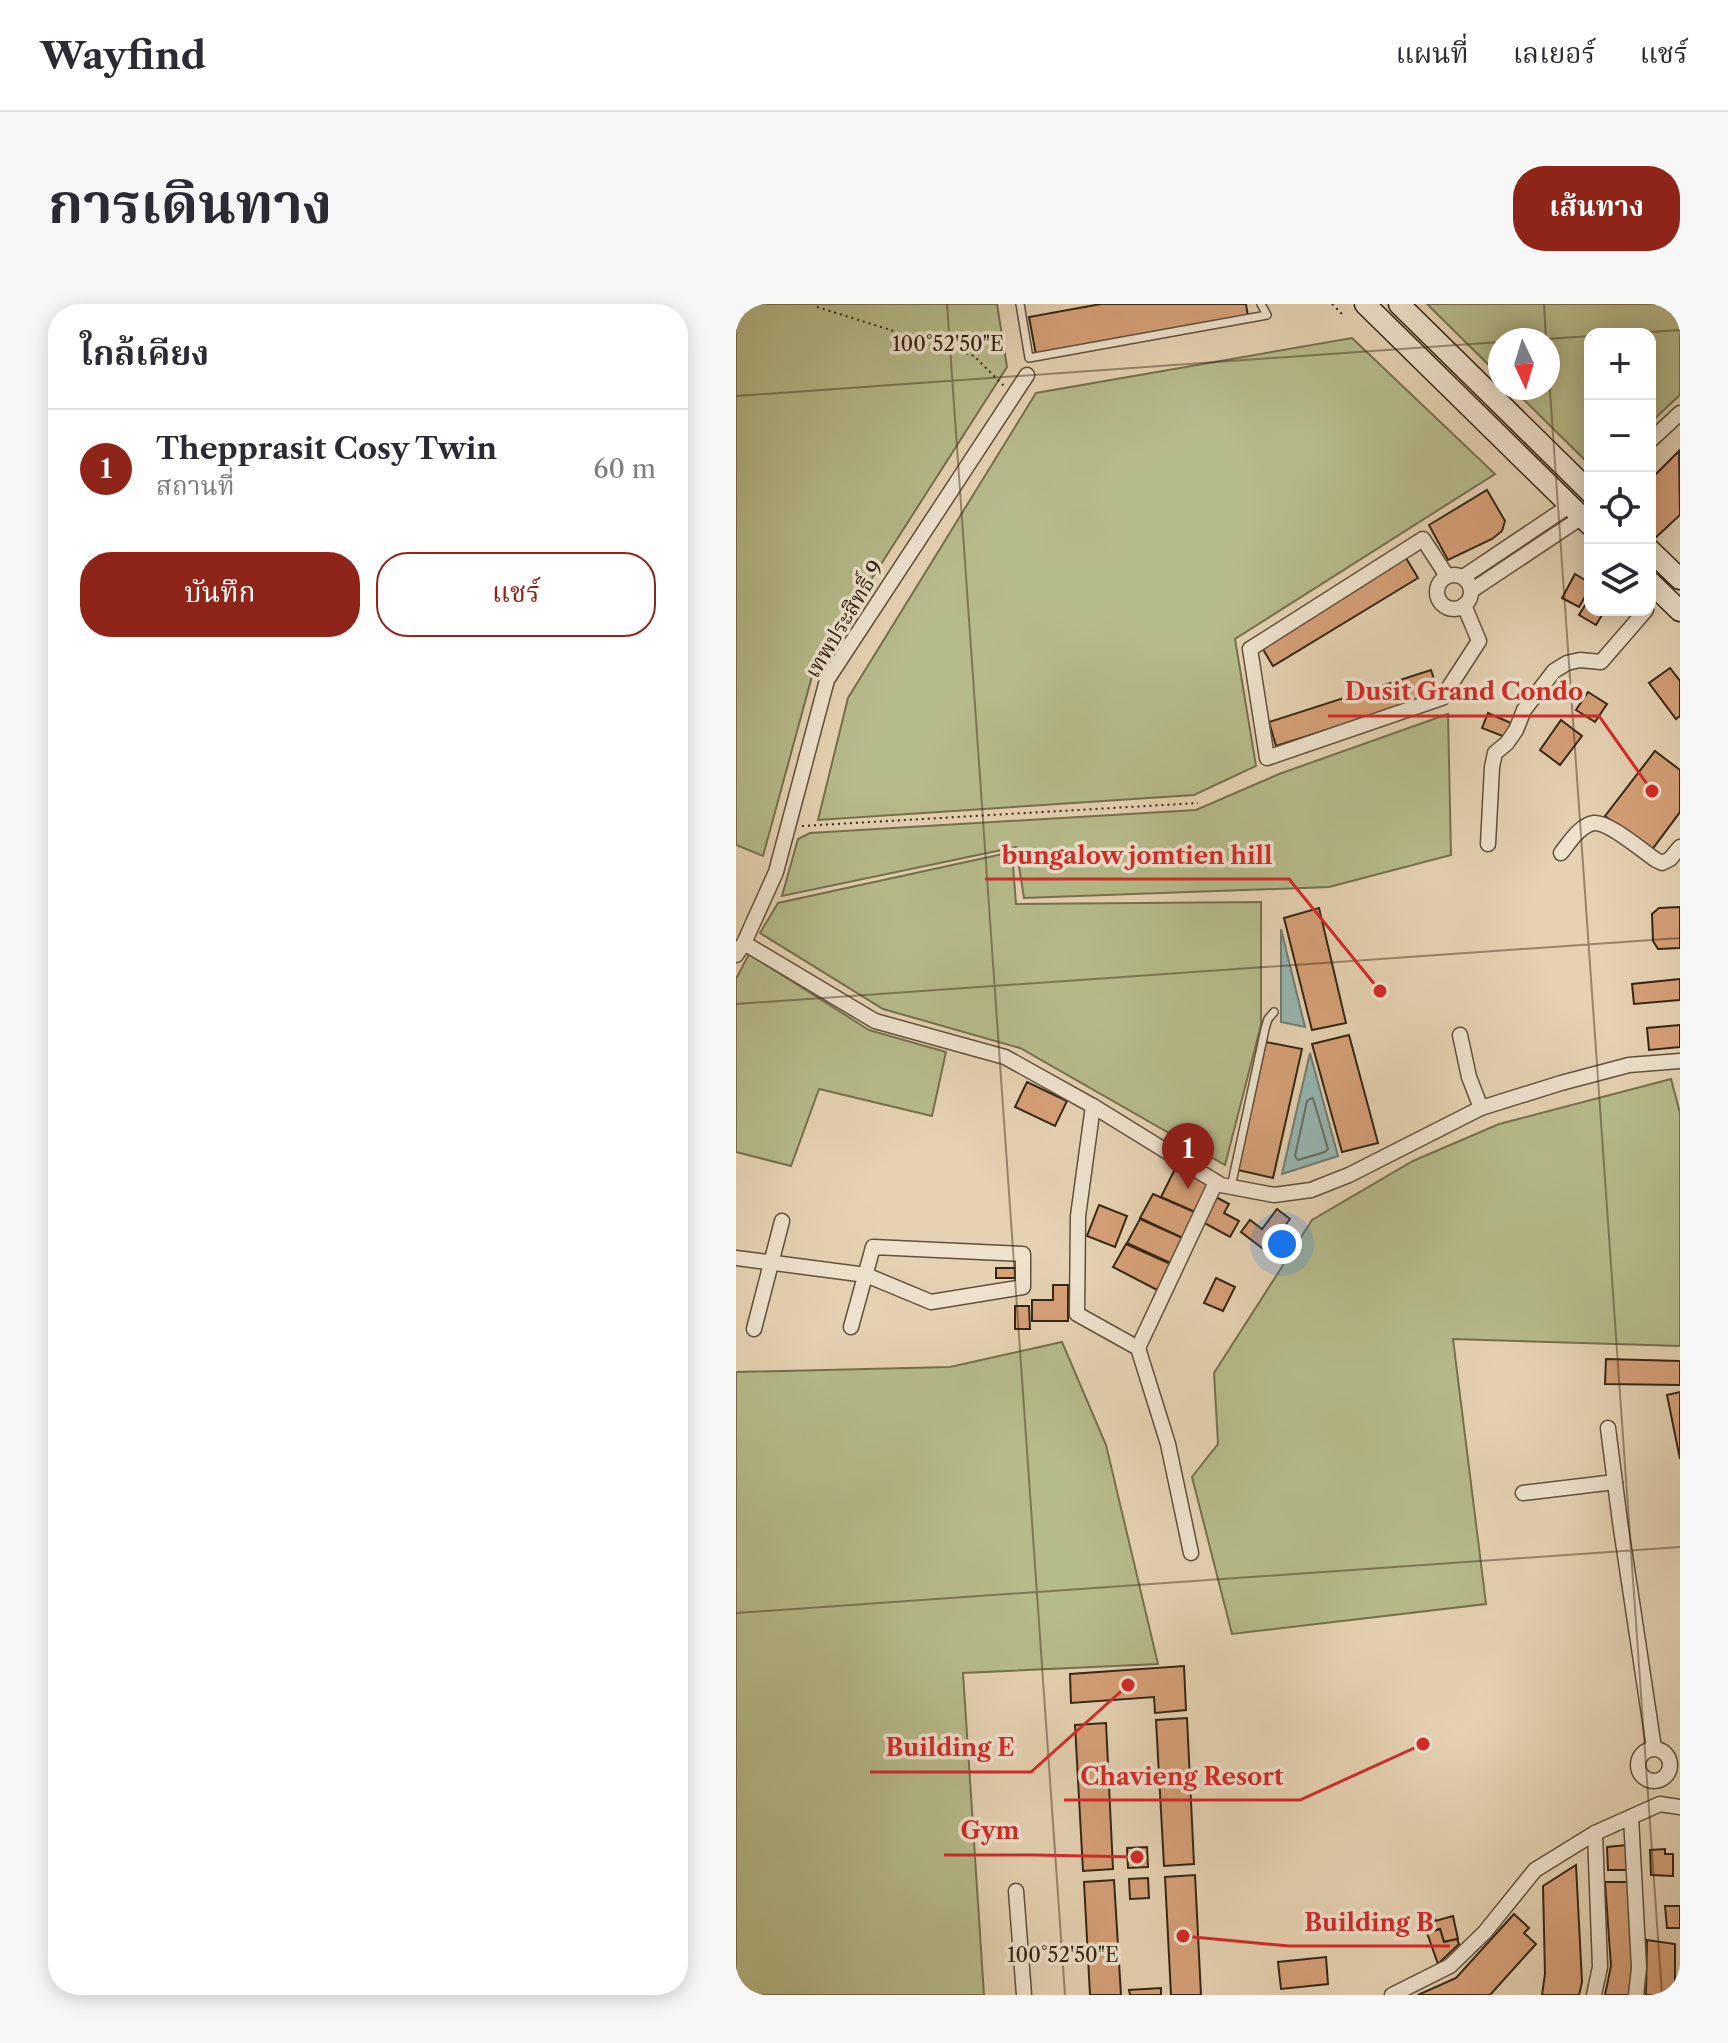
<!DOCTYPE html>
<html lang="th">
<meta charset="utf-8">
<style>
body{margin:0;font-family:"Libre Caslon Text","Noto Serif Thai",serif;background:#f7f7f7;color:#2b2b33}
.controls{position:absolute;right:24px;top:24px;display:grid;overflow:hidden;border-radius:16px;box-shadow:0 4px 20px #0003}
.controls button{width:72px;height:72px;display:grid;place-items:center;padding:0;border:0;border-bottom:2px solid #e1e1e2;background:#fff;color:#2b2b33;font:40px sans-serif}
.compass{position:absolute;left:752px;top:24px;width:72px;height:72px;border-radius:50%;background:#fff;box-shadow:0 4px 20px #0003;rotate:176deg}
.you{position:absolute;left:546px;top:940px;width:28px;height:28px;margin:-20px;border:6px solid #fff;border-radius:50%;background:#1a73e8;box-shadow:0 0 0 12px #1a73e833}
.badge{display:grid;place-items:center;width:52px;height:52px;border-radius:50%;background:#8f2418;color:#fff;font-size:26px;font-weight:700}
.pin{position:absolute;translate:-50% -66px;filter:drop-shadow(0 2px 4px #0008)}
.pin::after{content:'';position:absolute;top:42px;width:28px;height:24px;background:inherit;clip-path:polygon(0 0,100% 0,50% 100%)}
.list{margin:0;padding:0;list-style:none}
h2{display:flex;justify-content:space-between;align-items:center;height:104px;margin:0;padding:0 32px;font-size:34px}
h2 small{font-size:26px;font-weight:400;color:#7c7c81}
.list li{display:grid;grid-template-columns:52px 1fr auto;gap:24px;align-items:center;box-sizing:border-box;height:120px;padding:0 32px;border-top:2px solid #e1e1e2}
.list b{display:block;font-size:30px;white-space:nowrap}
.list p{margin:0;font-size:26px;white-space:nowrap;color:#7c7c81}
.list em{font-size:26px;font-style:normal;color:#7c7c81}
.actions{display:flex;gap:16px;padding:24px 32px}
.actions a{flex:1;padding:18px 0;border:2px solid #8f2418;border-radius:32px;text-align:center;font-size:28px;color:#8f2418}
.actions .main{background:#8f2418;color:#fff}
.icon{flex:none;width:44px;height:44px;fill:none;stroke:currentColor;stroke-width:2;stroke-linecap:round;stroke-linejoin:round}
.map{position:relative;flex:none;width:944px;height:1691px;overflow:hidden;border-radius:32px}
header{display:flex;align-items:center;gap:48px;box-sizing:border-box;height:112px;padding:0 40px;background:#fff;border-bottom:2px solid #e1e1e2}
header strong{font-size:38px}
nav{display:flex;gap:44px;margin-inline-start:auto;font-size:28px}
.intro{display:flex;align-items:center;justify-content:space-between;box-sizing:border-box;height:192px;padding:0 48px}
h1{margin:0;font-size:56px}
.button{padding:20px 36px;border-radius:32px;background:#8f2418;color:#fff;font-size:28px;font-weight:700}
main{display:flex;gap:48px;padding:0 48px}
aside{flex:1;background:#fff;border-radius:32px;box-shadow:0 4px 20px #0003}
.map>svg:first-child{display:block}
</style>
<header>
<strong>Wayfind</strong>
<nav><a>แผนที่</a><a>เลเยอร์</a><a>แชร์</a></nav>
</header>
<div class="intro"><h1>การเดินทาง</h1><a class="button">เส้นทาง</a></div>
<main>
<aside>
<h2>ใกล้เคียง<small></small></h2>
<ul class="list">
<li><span class="badge">1</span><div><b>Thepprasit Cosy Twin</b><p>สถานที่</p></div><em>60 m</em></li>
</ul>
<div class="actions"><a class="main">บันทึก</a><a>แชร์</a></div>
</aside>
<div class="map">
<svg width="944" height="1691" viewBox="0 0 944 1691">
<rect width="100%" height="100%" fill="#e5d2b2"/>
<filter id="stains"><feTurbulence type="fractalNoise" baseFrequency=".0025" numOctaves="4"/><feColorMatrix values="0 0 0 0 .2 0 0 0 0 .09 0 0 0 0 .02 0 0 0 .5 -.17"/></filter>
<radialGradient id="worn" r=".72"><stop offset=".6" stop-color="#630" stop-opacity="0"/><stop offset="1" stop-color="#630" stop-opacity=".3"/></radialGradient>
<g fill="#b6bb8a" stroke="#767050" stroke-width="2">
<polygon points="0,0 261,0 271,63 78,365 27,552 0,541"/>
<polygon points="691,0 944,0 944,91 914,119 914,30 854,30 854,161 776,84 812,84 812,36 764,36 764,72"/>
<polygon points="616,34 759,170 499,335 520,462 458,491 82,516 112,394 300,89"/>
<polygon points="712,410 715,551 593,583 288,594 280,543 46,592 62,535 74,529 460,506 543,470"/>
<polygon points="276,548 280,600 525,598 525,721 489,861 284,744 147,705 24,629 42,599"/>
<polygon points="13,650 133,726 210,748 196,812 83,785 55,862 0,848 0,675"/>
<polygon points="935,775 944,809 944,1042 717,1035 750,1300 496,1330 456,1173 482,1140 478,1069 576,916 677,857 763,820"/>
<polygon points="326,1038 370,1141 422,1360 227,1369 248,1691 23,1691 0,1688 0,1068 214,1063"/>
</g>
<g fill="#97b6b2" stroke="#707c73" stroke-width="2">
<polygon points="545,625 569,723 545,718"/>
<polygon points="574,749 602,852 546,870"/>
</g>
<g fill="none" stroke-linecap="round" stroke-linejoin="round">
<polygon stroke="#666e64" stroke-width="2" points="577,794 592,845 589,848 562,856 559,852 571,797 574,795"/>
</g>
<g fill="#d6a078" stroke="#352615" stroke-width="2">
<polygon points="365,0 510,0 512,13 300,51 293,13"/>
<polygon points="943,147 944,211 917,236 914,233 914,176"/>
<polygon points="751,186 769,217 766,227 756,235 712,256 693,221"/>
<polygon points="670,254 682,274 537,362 525,342"/>
<polygon points="839,270 854,279 854,284 843,303 826,294"/>
<polygon points="854,293 854,306 869,306 860,321 843,311"/>
<polygon points="934,364 944,377 944,412 940,415 913,379"/>
<polygon points="695,366 703,390 540,442 533,418"/>
<polygon points="852,388 871,400 859,418 840,406"/>
<polygon points="752,409 775,419 769,433 746,424"/>
<polygon points="825,416 846,432 824,461 804,446"/>
<polygon points="919,447 944,466 944,508 915,547 869,512"/>
<polygon points="944,603 944,644 922,645 917,637 916,610 923,604"/>
<polygon points="583,604 610,719 576,726 548,614"/>
<polygon points="944,675 944,696 898,700 896,680"/>
<polygon points="944,721 944,743 913,746 911,724"/>
<polygon points="613,731 642,839 606,848 576,740"/>
<polygon points="530,738 566,745 537,874 502,866"/>
<polygon points="291,778 331,797 319,822 279,803"/>
<polygon points="443,857 479,878 464,910 425,893"/>
<polygon points="417,890 463,910 451,936 404,914"/>
<polygon points="476,891 493,900 488,909 503,917 494,933 463,916"/>
<polygon points="363,901 391,912 379,943 351,932"/>
<polygon points="541,905 554,915 530,947 505,928 514,916 526,925"/>
<polygon points="404,915 451,936 439,961 391,939"/>
<polygon points="390,940 439,962 427,989 377,963"/>
<rect x="260" y="964" width="19" height="10"/>
<polygon points="480,974 499,983 487,1007 468,999"/>
<polygon points="317,981 332,981 332,1017 296,1017 296,996 317,996"/>
<polygon points="279,1002 293,1002 294,1025 279,1025"/>
<polygon points="870,1055 944,1057 944,1081 869,1080"/>
<polygon points="944,1088 944,1155 931,1091"/>
<polygon points="448,1362 450,1406 419,1409 418,1393 335,1399 334,1370"/>
<polygon points="451,1414 458,1560 428,1562 420,1416"/>
<polygon points="370,1419 377,1565 347,1567 339,1421"/>
<polygon points="891,1541 893,1566 872,1566 871,1543"/>
<polygon points="411,1543 412,1563 392,1564 391,1544"/>
<polygon points="929,1545 929,1550 937,1550 937,1572 915,1571 914,1546"/>
<polygon points="840,1561 846,1678 843,1691 806,1691 809,1670 807,1582"/>
<polygon points="459,1571 465,1691 435,1691 429,1573"/>
<polygon points="412,1574 413,1594 394,1595 393,1575"/>
<polygon points="378,1576 385,1691 354,1691 348,1578"/>
<polygon points="869,1578 894,1578 902,1668 895,1691 869,1691 875,1662"/>
<polygon points="929,1602 944,1602 944,1624 931,1624"/>
<polygon points="778,1610 793,1624 788,1629 800,1640 754,1691 682,1691 720,1674"/>
<polygon points="698,1612 699,1617 717,1612 722,1635 708,1638 704,1625 691,1629 688,1616"/>
<polygon points="704,1625 708,1638 721,1635 723,1640 702,1660 691,1629"/>
<polygon points="911,1636 939,1640 939,1691 910,1691"/>
<polygon points="590,1653 592,1680 545,1685 542,1658"/>
<polygon points="425,1684 425,1691 394,1691 393,1686"/>
</g>
<g fill="none" stroke-linecap="round" stroke-linejoin="round">
<defs>
<g id="lane">
<polyline points="284,0 293,54 531,11 525,0"/>
<polyline points="495,883 529,725 532,715 538,708"/>
</g>
<g id="street">
<polyline points="914,137 944,109"/>
<circle cx="718" cy="288" r="17"/>
<polyline points="711,272 687,235 514,345 531,454 706,394 743,337 728,301"/>
<polyline points="727,273 833,202"/>
<polyline points="735,287 846,213"/>
<polyline points="752,540 756,463 759,449 771,439 780,426 788,406 818,367 831,359 844,356 865,358 910,306"/>
<path d="M825,549C833,539 844,521 858,519C872,517 908,548 920,556L926,559L934,555L944,543"/>
<polyline points="8,639 139,717 269,753 357,802 485,881 538,891 575,886 613,871 745,804 825,779 893,761 944,757"/>
<polyline points="0,651 8,639 40,568 91,376 291,71"/>
<polyline points="724,731 733,773 745,804"/>
<polyline points="357,802 342,912 341,1010 402,1044 432,1140 455,1249"/>
<polyline points="0,954 130,971 195,998 287,983 287,950 137,943 115,1023"/>
<polyline points="18,1025 46,917"/>
<polyline points="402,1044 480,878"/>
<polyline points="872,1124 884,1218 918,1444"/>
<polyline points="787,1189 879,1178"/>
<circle cx="918" cy="1461" r="16"/>
<polyline points="895,1513 903,1664 900,1691"/>
<polyline points="280,1587 288,1691"/>
<polyline points="656,1691 714,1662 749,1628 799,1566 859,1529 924,1500 944,1503"/>
<polyline points="858,1691 864,1663 859,1529"/>
</g>
<g id="secondary">
<polyline points="629,0 854,221"/>
<polyline points="663,0 854,188"/>
<polyline points="914,246 944,275"/>
<polyline points="914,278 944,307"/>
</g>
</defs>
<use href="#lane" stroke="#61513c" stroke-width="10"/>
<use href="#street" stroke="#61513c" stroke-width="17"/>
<use href="#secondary" stroke="#352615" stroke-width="23"/>
<g stroke="#352615" stroke-width="2" stroke-dasharray="2 4" stroke-linecap="butt">
<polyline points="596,0 606,10"/>
<polyline points="81,3 238,52 268,82"/>
<polyline points="66,522 462,499"/>
</g>
<use href="#lane" stroke="#eee2cd" stroke-width="7"/>
<use href="#street" stroke="#eee2cd" stroke-width="14"/>
<use href="#secondary" stroke="#eee2cd" stroke-width="20"/>
</g>
<path fill="none" stroke="#352615" stroke-width="2" stroke-opacity="0.45" d="M211,0L329,1691M808,0L810,36M882,30L944,26M796,36L854,32M812,59L926,1691M0,92L764,38M0,700L944,634M0,1309L944,1243"/>
<g text-anchor="middle" stroke-width="7" stroke-linejoin="round" paint-order="stroke">
<g font-size="22" fill="#352615" stroke="#eee2cd">
<text transform="translate(108 315) rotate(-59)" y="8">เทพประสิทธิ์ 9</text>
</g>
</g>
<g font-size="20" text-anchor="middle" fill="#352615" stroke="#eee2cd" stroke-width="7" stroke-linejoin="round" paint-order="stroke">
<text x="212" y="47">100°52'50"E</text>
<text x="327" y="1658">100°52'50"E</text>
</g>
<path fill="none" stroke="#d62828" stroke-width="3" d="M916 487L863 412H592M644 687L553 575H249M392 1381L295 1468H134M687 1440L564 1496H328M401 1553L299 1551H208M447 1632L553 1642H714"/>
<g fill="#d62828" stroke="#eee2cd" stroke-width="3">
<circle cx="916" cy="487" r="8"/>
<circle cx="644" cy="687" r="8"/>
<circle cx="392" cy="1381" r="8"/>
<circle cx="687" cy="1440" r="8"/>
<circle cx="401" cy="1553" r="8"/>
<circle cx="447" cy="1632" r="8"/>
</g>
<g font-size="24" text-anchor="middle" font-weight="bold" fill="#d62828" stroke="#eee2cd" stroke-width="7" stroke-linejoin="round" paint-order="stroke">
<text x="728" y="396">Dusit Grand Condo</text>
<text x="401" y="560">bungalow jomtien hill</text>
<text x="214" y="1452">Building E</text>
<text x="446" y="1481">Chavieng Resort</text>
<text x="254" y="1535">Gym</text>
<text x="633" y="1627">Building B</text>
</g>
<rect width="100%" height="100%" filter="url(#stains)"/>
<rect width="100%" height="100%" fill="url(#worn)"/>
</svg>
<div class="controls">
<button>+</button>
<button>−</button>
<button><svg class="icon" aria-label="locate" viewBox="0 0 24 24"><circle cx="12" cy="12" r="6"/><path d="M12 2v4M12 18v4M2 12h4M18 12h4"/></svg></button>
<button><svg class="icon" aria-label="layers" viewBox="0 0 24 24"><path d="M12 4l9 5-9 5-9-5zM3 14l9 5 9-5"/></svg></button>
</div>
<svg class="compass" viewBox="-18 -18 36 36"><path d="M0-13l5 13h-10z" fill="#e53935"/><path d="M0 13l5-13h-10z" fill="#7c7c81"/></svg>
<div class="you"></div>
<div class="pin badge" style="left:452px;top:885px">1</div>
</div>
</main>
